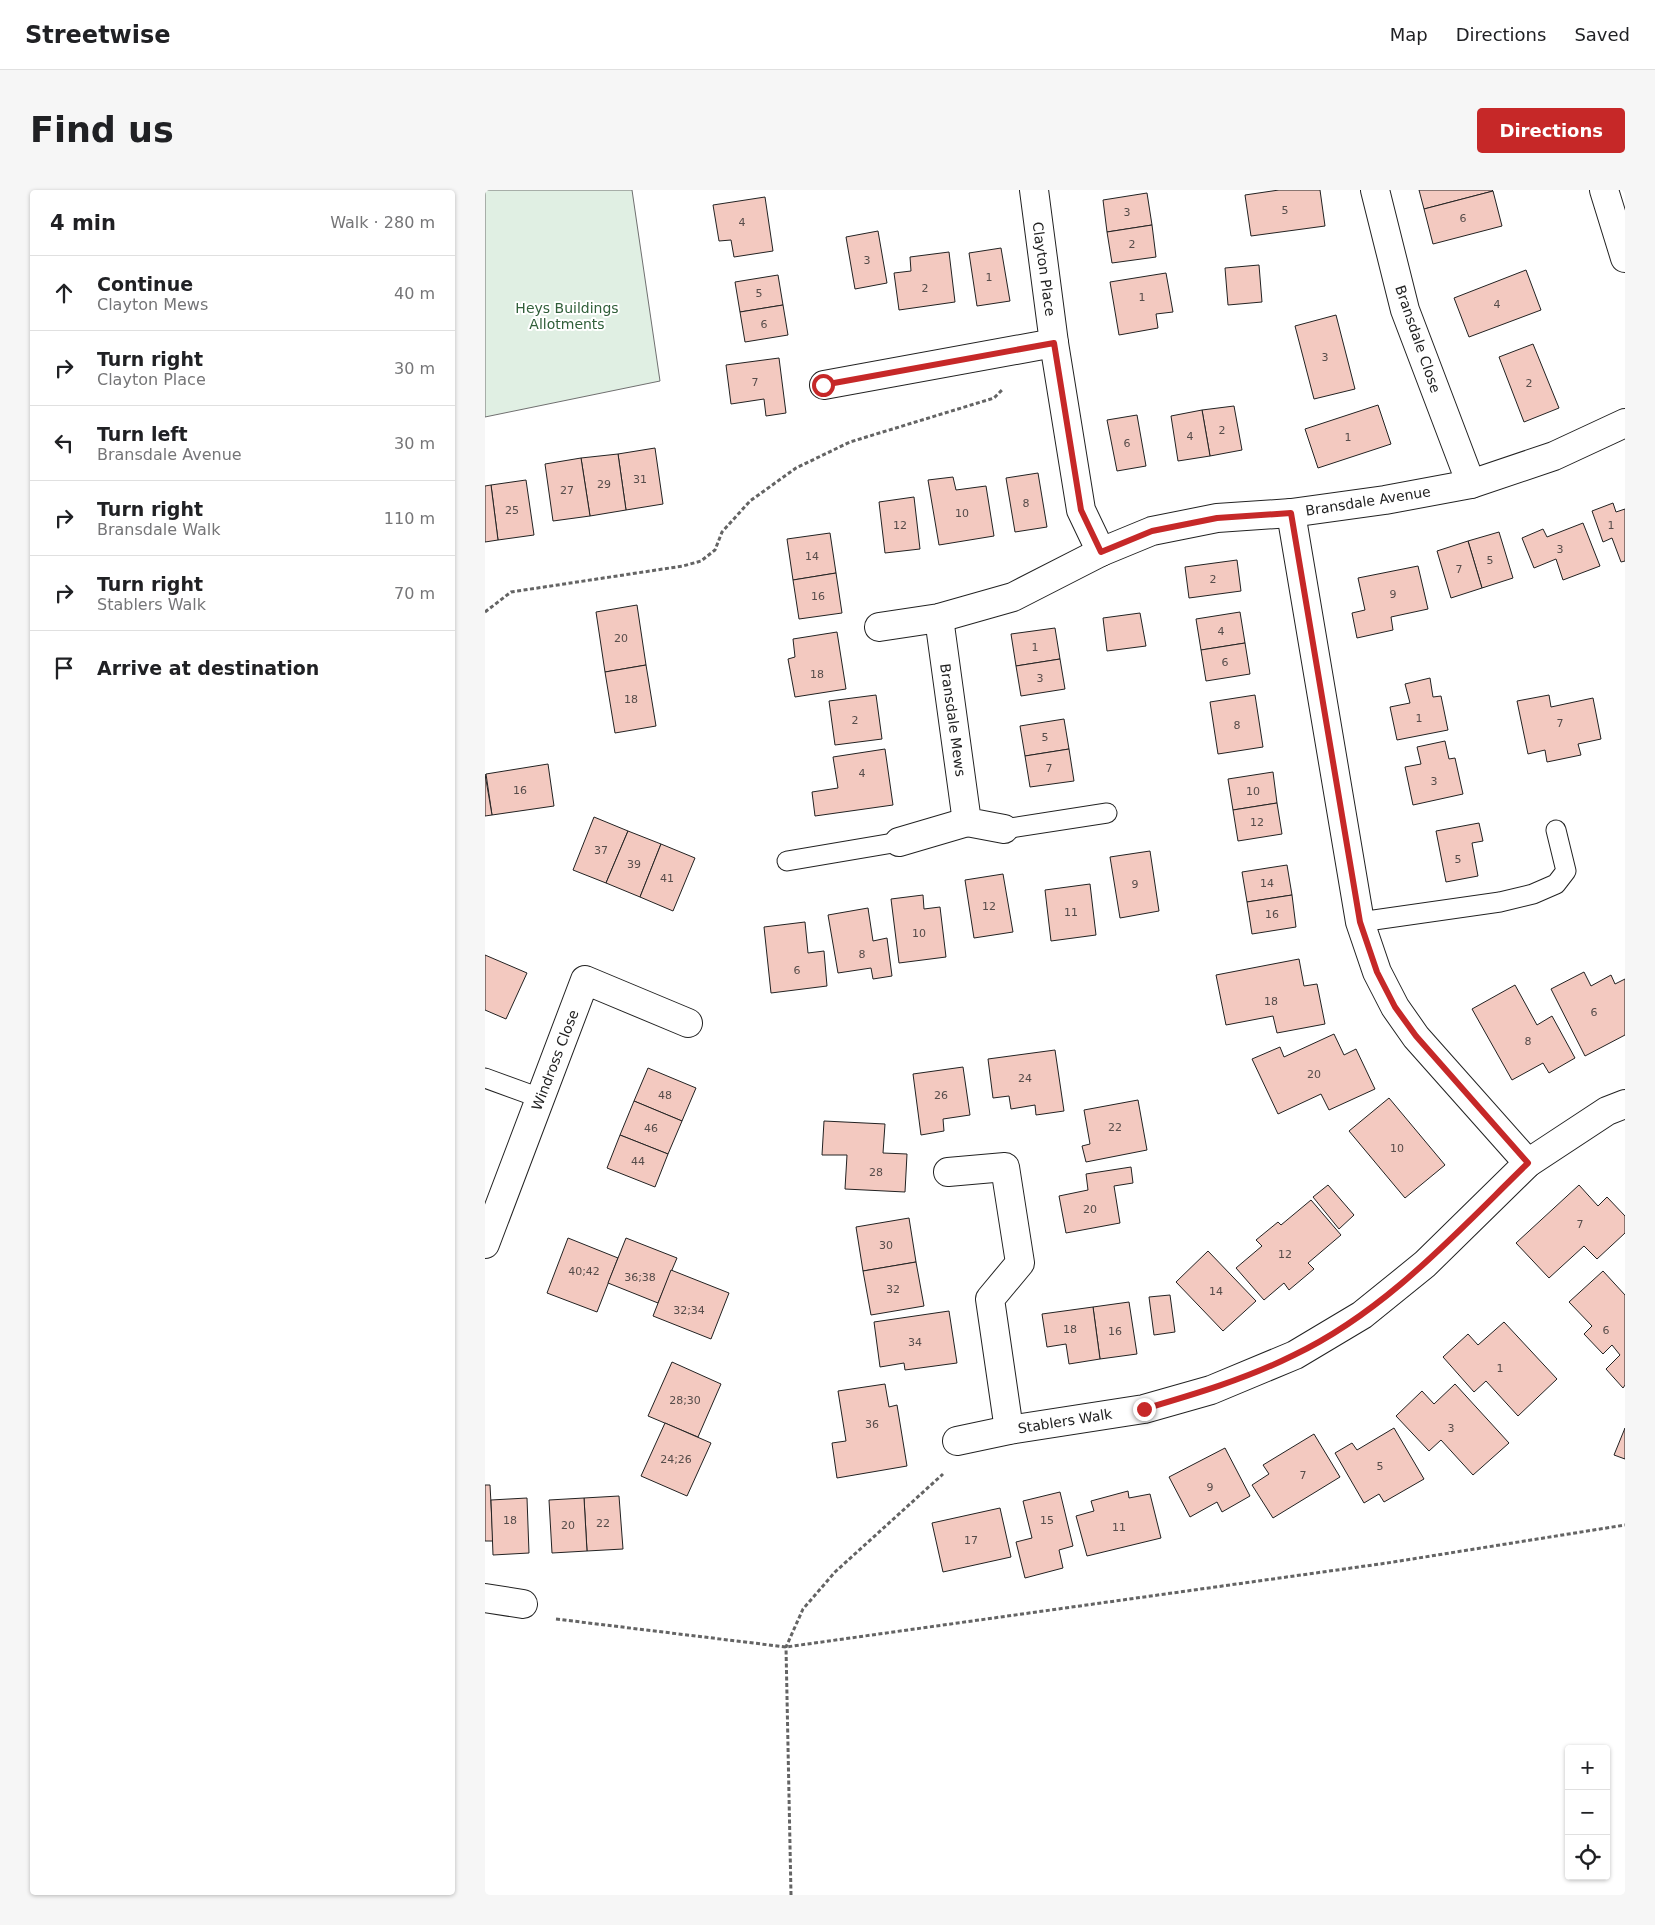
<!DOCTYPE html>
<meta charset="utf-8">
<style>
body{margin:0;font-family:"DejaVu Sans",sans-serif;background:#f6f6f6;color:#202124}
.controls{position:absolute;right:15px;bottom:15px;display:grid;overflow:hidden;border-radius:5px;box-shadow:0 1px 4px #0004}
.controls button{width:45px;height:45px;display:grid;place-items:center;padding:0;border:0;border-bottom:1px solid #e0e0e0;background:#fff;color:#202124;font:25px sans-serif}
.stop{position:absolute;width:15px;height:15px;margin:-11px;border:4px solid #c62828;border-radius:50%;background:#fff}
.stop.end{background:#c62828;border-color:#fff;box-shadow:0 1px 5px #0008}
.list{margin:0;padding:0;list-style:none}
h2{display:flex;justify-content:space-between;align-items:center;height:65px;margin:0;padding:0 20px;font-size:21px}
h2 small{font-size:16px;font-weight:400;color:#757577}
.list li{display:grid;grid-template-columns:32px 1fr auto;gap:15px;align-items:center;box-sizing:border-box;height:75px;padding:0 20px;border-top:1px solid #e0e0e0}
.list b{display:block;font-size:19px;white-space:nowrap}
.list p{margin:0;font-size:16px;white-space:nowrap;color:#757577}
.list em{font-size:16px;font-style:normal;color:#757577}
.icon{flex:none;width:28px;height:28px;fill:none;stroke:currentColor;stroke-width:2;stroke-linecap:round;stroke-linejoin:round}
.map{position:relative;flex:none;width:1140px;height:1705px;overflow:hidden;border-radius:5px}
header{display:flex;align-items:center;gap:30px;box-sizing:border-box;height:70px;padding:0 25px;background:#fff;border-bottom:1px solid #e0e0e0}
header strong{font-size:24px}
nav{display:flex;gap:28px;margin-inline-start:auto;font-size:18px}
.intro{display:flex;align-items:center;justify-content:space-between;box-sizing:border-box;height:120px;padding:0 30px}
h1{margin:0;font-size:35px}
.button{padding:12px 22px;border-radius:5px;background:#c62828;color:#fff;font-size:18px;font-weight:700}
main{display:flex;gap:30px;padding:0 30px}
aside{flex:1;background:#fff;border-radius:5px;box-shadow:0 1px 4px #0004}
.map>svg:first-child{display:block}
</style>
<header>
<strong>Streetwise</strong>
<nav><a>Map</a><a>Directions</a><a>Saved</a></nav>
</header>
<div class="intro"><h1>Find us</h1><a class="button">Directions</a></div>
<main>
<aside>
<h2>4 min<small>Walk · 280 m</small></h2>
<ul class="list">
<li><svg class="icon" aria-label="ahead" viewBox="0 0 24 24"><path d="M12 20V5M6 11l6-6 6 6"/></svg><div><b>Continue</b><p>Clayton Mews</p></div><em>40 m</em></li>
<li><svg class="icon" aria-label="right" viewBox="0 0 24 24"><path d="M7 20v-9h11M14 6l5 5-5 5"/></svg><div><b>Turn right</b><p>Clayton Place</p></div><em>30 m</em></li>
<li><svg class="icon" aria-label="left" viewBox="0 0 24 24"><path d="M17 20v-9H6M10 6l-5 5 5 5"/></svg><div><b>Turn left</b><p>Bransdale Avenue</p></div><em>30 m</em></li>
<li><svg class="icon" aria-label="right" viewBox="0 0 24 24"><path d="M7 20v-9h11M14 6l5 5-5 5"/></svg><div><b>Turn right</b><p>Bransdale Walk</p></div><em>110 m</em></li>
<li><svg class="icon" aria-label="right" viewBox="0 0 24 24"><path d="M7 20v-9h11M14 6l5 5-5 5"/></svg><div><b>Turn right</b><p>Stablers Walk</p></div><em>70 m</em></li>
<li><svg class="icon" aria-label="arrive" viewBox="0 0 24 24"><path d="M6 21V4h12l-3 4 3 4H6"/></svg><div><b>Arrive at destination</b></div></li>
</ul>
</aside>
<div class="map">
<svg width="1140" height="1705" viewBox="0 0 1140 1705">
<rect width="100%" height="100%" fill="#fff"/>
<polygon fill="#e0efe3" stroke="#6f6f6f" points="0,0 147,0 175,191 0,227"/>
<g fill="#f3c9c0" stroke="#222">
<polygon points="794,0 835,0 840,36 766,46 760,5"/>
<polygon points="934,0 1007,0 1008,1 939,19"/>
<polygon points="1008,1 1017,36 948,54 939,19"/>
<polygon points="662,3 667,35 622,42 618,10"/>
<polygon points="280,7 288,61 249,67 246,50 234,51 228,15"/>
<polygon points="667,35 671,67 627,73 622,42"/>
<polygon points="393,41 402,93 370,99 361,47"/>
<polygon points="516,58 525,111 492,116 484,63"/>
<polygon points="464,62 470,112 414,120 409,83 426,81 425,67"/>
<polygon points="774,75 777,112 743,115 740,78"/>
<polygon points="1041,80 1056,120 984,147 969,108"/>
<polygon points="681,83 688,122 671,124 673,138 634,145 625,92"/>
<polygon points="293,85 298,115 255,122 250,92"/>
<polygon points="298,115 303,145 260,152 255,122"/>
<polygon points="851,125 870,199 829,209 810,136"/>
<polygon points="1048,154 1074,218 1039,232 1014,167"/>
<polygon points="294,168 301,223 281,226 279,209 246,214 241,175"/>
<polygon points="893,215 906,254 833,278 820,239"/>
<polygon points="749,216 757,260 725,266 717,220"/>
<polygon points="717,220 725,266 693,271 686,226"/>
<polygon points="652,225 661,276 632,281 622,230"/>
<polygon points="170,258 178,314 141,320 133,264"/>
<polygon points="133,264 141,320 105,326 96,268"/>
<polygon points="96,268 105,326 68,331 60,274"/>
<polygon points="553,283 562,337 530,342 521,288"/>
<polygon points="468,287 471,300 501,296 509,346 454,355 443,290"/>
<polygon points="41,290 49,345 13,350 6,295"/>
<polygon points="6,295 13,350 0,352 0,296"/>
<polygon points="429,307 435,359 400,363 394,312"/>
<polygon points="1128,313 1131,322 1140,319 1140,371 1136,372 1127,348 1118,352 1107,321"/>
<polygon points="1098,333 1115,376 1078,390 1071,369 1049,378 1037,348 1058,339 1062,347"/>
<polygon points="1014,342 1028,388 997,398 983,351"/>
<polygon points="345,343 351,383 308,390 302,349"/>
<polygon points="983,351 997,398 966,408 952,361"/>
<polygon points="752,370 756,401 704,408 700,377"/>
<polygon points="933,376 943,419 906,427 908,440 872,448 867,423 880,420 873,388"/>
<polygon points="351,383 357,423 314,429 308,390"/>
<polygon points="152,415 161,475 120,482 111,422"/>
<polygon points="755,422 760,453 716,460 711,429"/>
<polygon points="655,423 661,456 622,461 618,428"/>
<polygon points="570,438 575,469 531,476 526,444"/>
<polygon points="352,442 361,499 310,507 303,469 310,467 308,449"/>
<polygon points="760,453 765,484 721,491 716,460"/>
<polygon points="575,469 580,499 536,506 531,476"/>
<polygon points="161,475 171,536 130,543 120,482"/>
<polygon points="945,488 948,507 956,506 963,540 912,550 905,517 925,513 920,494"/>
<polygon points="391,505 397,549 350,555 344,511"/>
<polygon points="770,505 778,557 733,564 725,512"/>
<polygon points="1064,505 1066,517 1108,508 1116,549 1093,554 1096,565 1062,572 1060,560 1043,564 1032,511"/>
<polygon points="579,529 584,559 540,566 535,536"/>
<polygon points="960,551 964,569 970,568 978,604 928,615 920,577 936,574 932,557"/>
<polygon points="400,559 408,615 330,626 327,602 353,598 348,567"/>
<polygon points="584,559 589,591 545,597 540,566"/>
<polygon points="63,574 69,616 7,625 1,584"/>
<polygon points="788,582 792,613 748,620 743,589"/>
<polygon points="0,584 7,625 0,626"/>
<polygon points="792,613 797,644 753,651 748,620"/>
<polygon points="109,627 143,641 121,693 88,680"/>
<polygon points="994,633 998,651 987,653 993,686 961,692 951,641"/>
<polygon points="143,641 176,654 155,707 121,693"/>
<polygon points="176,654 210,668 188,721 155,707"/>
<polygon points="665,661 674,721 635,728 625,667"/>
<polygon points="802,675 807,705 762,712 757,682"/>
<polygon points="518,684 528,742 489,748 480,690"/>
<polygon points="605,694 611,745 566,751 560,700"/>
<polygon points="438,705 439,719 455,717 461,767 414,773 406,709"/>
<polygon points="807,705 811,737 767,744 762,712"/>
<polygon points="383,718 388,751 402,748 407,786 388,789 386,778 353,783 343,725"/>
<polygon points="320,732 323,763 339,761 342,796 286,803 279,737"/>
<polygon points="0,765 42,783 21,829 0,820"/>
<polygon points="814,769 819,796 832,794 840,834 792,843 788,826 741,835 731,785"/>
<polygon points="1099,782 1106,796 1126,785 1130,794 1140,789 1140,845 1100,866 1066,799"/>
<polygon points="1030,795 1052,835 1067,826 1090,868 1064,883 1058,873 1027,890 987,819"/>
<polygon points="849,844 859,865 871,859 890,899 844,920 836,904 793,924 767,869 795,857 799,867"/>
<polygon points="570,860 579,921 551,925 550,915 526,919 524,906 508,908 503,869"/>
<polygon points="478,877 485,925 458,929 459,941 436,945 428,884"/>
<polygon points="163,878 211,898 197,931 149,911"/>
<polygon points="904,908 960,975 920,1008 864,941"/>
<polygon points="653,910 662,960 601,972 597,956 605,954 599,920"/>
<polygon points="149,911 197,931 183,964 135,945"/>
<polygon points="339,931 400,934 398,963 422,964 420,1002 360,999 362,965 337,965"/>
<polygon points="135,945 183,964 170,997 122,978"/>
<polygon points="646,977 648,993 629,996 635,1033 581,1043 574,1006 603,1000 601,984"/>
<polygon points="843,995 869,1025 854,1039 828,1007"/>
<polygon points="1094,995 1113,1016 1122,1007 1140,1026 1140,1043 1112,1069 1099,1056 1064,1088 1031,1053"/>
<polygon points="826,1010 856,1045 823,1073 829,1079 804,1100 799,1093 779,1110 751,1078 777,1056 771,1050 793,1032 796,1035"/>
<polygon points="424,1028 431,1072 378,1081 371,1037"/>
<polygon points="83,1048 133,1068 112,1122 62,1103"/>
<polygon points="141,1048 192,1068 173,1113 123,1093"/>
<polygon points="723,1061 771,1111 738,1141 691,1092"/>
<polygon points="431,1072 439,1116 386,1125 378,1081"/>
<polygon points="186,1080 244,1103 226,1149 168,1126"/>
<polygon points="1118,1081 1140,1105 1140,1195 1138,1198 1121,1179 1135,1165 1127,1155 1118,1164 1099,1144 1107,1136 1084,1112"/>
<polygon points="685,1105 690,1142 669,1145 664,1107"/>
<polygon points="644,1112 652,1164 615,1169 608,1117"/>
<polygon points="608,1117 615,1169 584,1174 581,1154 562,1157 557,1124"/>
<polygon points="464,1121 472,1173 420,1180 419,1173 395,1177 389,1132"/>
<polygon points="1019,1132 1072,1189 1033,1226 1001,1191 989,1202 958,1167 983,1144 993,1155"/>
<polygon points="187,1172 236,1194 213,1247 163,1226"/>
<polygon points="400,1194 404,1217 412,1215 422,1276 352,1288 347,1253 361,1251 353,1201"/>
<polygon points="970,1194 1024,1253 988,1285 956,1250 944,1261 911,1226 937,1201 949,1214"/>
<polygon points="180,1233 226,1253 202,1306 156,1286"/>
<polygon points="909,1238 939,1289 899,1312 894,1304 879,1313 850,1263 867,1253 872,1260"/>
<polygon points="1140,1238 1140,1269 1129,1265"/>
<polygon points="829,1244 855,1287 788,1328 767,1295 784,1284 778,1275"/>
<polygon points="740,1258 765,1306 737,1322 732,1312 705,1327 684,1287"/>
<polygon points="0,1295 5,1295 8,1351 0,1351"/>
<polygon points="643,1301 644,1308 665,1304 676,1348 602,1366 591,1326 609,1321 606,1311"/>
<polygon points="575,1302 588,1356 574,1360 578,1378 540,1388 531,1352 547,1348 538,1311"/>
<polygon points="134,1306 138,1359 102,1361 99,1308"/>
<polygon points="42,1308 44,1363 8,1365 6,1310"/>
<polygon points="99,1308 102,1361 67,1363 64,1310"/>
<polygon points="515,1318 526,1367 458,1382 447,1333"/>
</g>
<g fill="none" stroke-linecap="round" stroke-linejoin="round">
<defs>
<g id="service">
<polyline points="519,639 622,623"/>
<polyline points="302,671 414,652"/>
<polyline points="875,732 1015,712 1048,704 1071,694 1081,681 1071,640"/>
<polyline points="0,888 55,908"/>
</g>
<g id="minor">
<polyline points="549,0 569,153 596,320 616,362"/>
<polyline points="890,0 920,120 986,294"/>
<polyline points="1119,0 1140,68"/>
<polyline points="339,195 569,153"/>
<polyline points="806,323 875,732 892,782 910,817 931,847 1043,973"/>
<polyline points="454,428 482,632 519,639"/>
<polyline points="394,437 454,428 528,407 616,362 667,341 732,328 806,323 900,310 986,294 1069,266 1140,233"/>
<polyline points="414,652 482,632"/>
<polyline points="463,982 520,977 535,1073 505,1109 524,1240"/>
<polyline points="0,1054 100,790 203,833"/>
<polyline points="472,1251 524,1240 659,1219 726,1200 810,1165 877,1125 940,1074 1043,973 1122,921 1140,914"/>
<polyline points="0,1408 38,1414"/>
</g>
</defs>
<use href="#service" stroke="#222" stroke-width="21"/>
<use href="#minor" stroke="#222" stroke-width="30"/>
<g stroke="#646464" stroke-width="3" stroke-dasharray="4 2.5" stroke-linecap="butt">
<polyline points="0,422 26,402 198,376 216,371 230,360 237,342 265,311 311,278 365,252 509,208 518,199"/>
<polyline points="71,1429 301,1457 902,1373 1140,1335"/>
<polyline points="306,1705 301,1457 318,1419 350,1382 458,1284"/>
</g>
<use href="#service" stroke="#fff" stroke-width="19"/>
<use href="#minor" stroke="#fff" stroke-width="28"/>
</g>
<g fill="none" stroke-linecap="round" stroke-linejoin="round">
<path stroke="#c62828" stroke-width="6" d="M338,195L569,153L596,320L616,362L667,341L732,328L806,323L875,732L892,782L910,817L931,846L1043,973C971,1043 901,1121 809,1165C761,1189 710,1204 659,1219"/>
</g>
<g text-anchor="middle" stroke-width="4" stroke-linejoin="round" paint-order="stroke">
<g font-size="11" fill="#564c4a">
<text x="800" y="24">5</text>
<text x="642" y="26">3</text>
<text x="978" y="32">6</text>
<text x="257" y="36">4</text>
<text x="647" y="58">2</text>
<text x="382" y="74">3</text>
<text x="504" y="91">1</text>
<text x="440" y="102">2</text>
<text x="274" y="107">5</text>
<text x="657" y="111">1</text>
<text x="1012" y="118">4</text>
<text x="279" y="138">6</text>
<text x="840" y="171">3</text>
<text x="270" y="196">7</text>
<text x="1044" y="197">2</text>
<text x="737" y="244">2</text>
<text x="705" y="250">4</text>
<text x="863" y="251">1</text>
<text x="642" y="257">6</text>
<text x="155" y="293">31</text>
<text x="119" y="298">29</text>
<text x="82" y="304">27</text>
<text x="541" y="317">8</text>
<text x="27" y="324">25</text>
<text x="477" y="327">10</text>
<text x="415" y="339">12</text>
<text x="1126" y="339">1</text>
<text x="1075" y="363">3</text>
<text x="327" y="370">14</text>
<text x="1005" y="374">5</text>
<text x="974" y="383">7</text>
<text x="728" y="393">2</text>
<text x="908" y="408">9</text>
<text x="333" y="410">16</text>
<text x="736" y="445">4</text>
<text x="136" y="452">20</text>
<text x="550" y="461">1</text>
<text x="740" y="476">6</text>
<text x="332" y="488">18</text>
<text x="555" y="492">3</text>
<text x="146" y="513">18</text>
<text x="934" y="532">1</text>
<text x="370" y="534">2</text>
<text x="1075" y="537">7</text>
<text x="752" y="539">8</text>
<text x="560" y="551">5</text>
<text x="564" y="582">7</text>
<text x="377" y="587">4</text>
<text x="949" y="595">3</text>
<text x="35" y="604">16</text>
<text x="768" y="605">10</text>
<text x="772" y="636">12</text>
<text x="116" y="664">37</text>
<text x="973" y="673">5</text>
<text x="149" y="678">39</text>
<text x="182" y="692">41</text>
<text x="782" y="697">14</text>
<text x="650" y="698">9</text>
<text x="504" y="720">12</text>
<text x="586" y="726">11</text>
<text x="787" y="728">16</text>
<text x="434" y="747">10</text>
<text x="377" y="768">8</text>
<text x="312" y="784">6</text>
<text x="786" y="815">18</text>
<text x="1109" y="826">6</text>
<text x="1043" y="855">8</text>
<text x="829" y="888">20</text>
<text x="540" y="892">24</text>
<text x="180" y="909">48</text>
<text x="456" y="909">26</text>
<text x="630" y="941">22</text>
<text x="166" y="942">46</text>
<text x="912" y="962">10</text>
<text x="153" y="975">44</text>
<text x="391" y="986">28</text>
<text x="605" y="1023">20</text>
<text x="1095" y="1038">7</text>
<text x="401" y="1059">30</text>
<text x="800" y="1068">12</text>
<text x="99" y="1085">40;42</text>
<text x="155" y="1091">36;38</text>
<text x="408" y="1103">32</text>
<text x="731" y="1105">14</text>
<text x="204" y="1124">32;34</text>
<text x="585" y="1143">18</text>
<text x="1121" y="1144">6</text>
<text x="630" y="1145">16</text>
<text x="430" y="1156">34</text>
<text x="1015" y="1182">1</text>
<text x="200" y="1214">28;30</text>
<text x="387" y="1238">36</text>
<text x="966" y="1242">3</text>
<text x="191" y="1273">24;26</text>
<text x="895" y="1280">5</text>
<text x="818" y="1289">7</text>
<text x="725" y="1301">9</text>
<text x="25" y="1334">18</text>
<text x="562" y="1334">15</text>
<text x="118" y="1337">22</text>
<text x="83" y="1339">20</text>
<text x="634" y="1341">11</text>
<text x="486" y="1354">17</text>
</g>
<g font-size="14" fill="#222" stroke="#fff">
<text transform="translate(559 79) rotate(82)" y="5">Clayton Place</text>
<text transform="translate(933 149) rotate(71)" y="5">Bransdale Close</text>
<text transform="translate(883 311) rotate(-9)" y="5">Bransdale Avenue</text>
<text transform="translate(468 530) rotate(82)" y="5">Bransdale Mews</text>
<text transform="translate(70 870) rotate(-69)" y="5">Windross Close</text>
<text transform="translate(580 1231) rotate(-9)" y="5">Stablers Walk</text>
</g>
<g font-size="14" fill="#2f5e38" stroke="#fff">
<text x="82" y="123">Heys Buildings<tspan x="82" dy="16">Allotments</tspan></text>
</g>
</g>
</svg>
<div class="controls">
<button>+</button>
<button>−</button>
<button><svg class="icon" aria-label="locate" viewBox="0 0 24 24"><circle cx="12" cy="12" r="6"/><path d="M12 2v4M12 18v4M2 12h4M18 12h4"/></svg></button>
</div>
<div class="stop" style="left:338px;top:195px"></div>
<div class="stop end" style="left:659px;top:1219px"></div>
</div>
</main>
